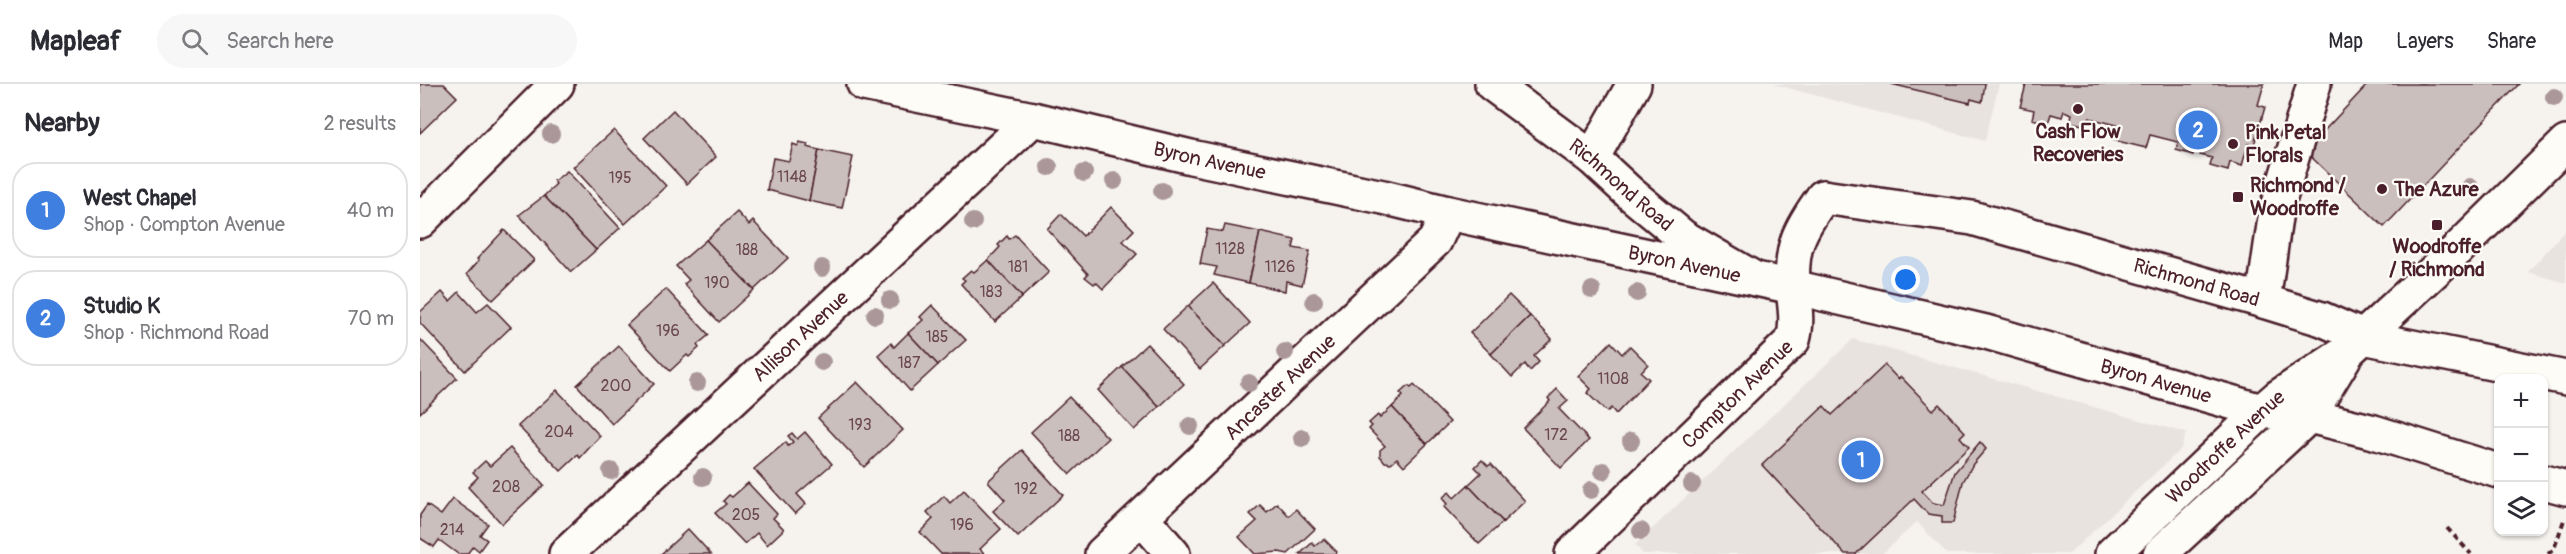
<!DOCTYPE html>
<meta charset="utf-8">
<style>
body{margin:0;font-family:Pangolin,sans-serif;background:#f7f7f7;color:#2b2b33}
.controls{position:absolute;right:18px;bottom:18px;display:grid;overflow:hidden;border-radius:12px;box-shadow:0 2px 4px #0004}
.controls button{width:54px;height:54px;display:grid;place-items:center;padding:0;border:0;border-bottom:2px solid #e1e1e2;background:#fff;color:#2b2b33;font:30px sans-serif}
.you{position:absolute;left:1486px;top:196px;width:21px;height:21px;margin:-15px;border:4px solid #fff;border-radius:50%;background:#1a73e8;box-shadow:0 0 0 9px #1a73e833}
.badge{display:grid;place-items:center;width:39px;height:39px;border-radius:50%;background:#d93025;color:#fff;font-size:20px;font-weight:700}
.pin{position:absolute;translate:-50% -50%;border:3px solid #fff;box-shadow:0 2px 6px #0006}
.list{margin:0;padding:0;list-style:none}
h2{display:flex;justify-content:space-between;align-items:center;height:78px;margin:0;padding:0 24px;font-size:26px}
h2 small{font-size:20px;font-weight:400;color:#7c7c81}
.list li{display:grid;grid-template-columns:39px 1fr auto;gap:18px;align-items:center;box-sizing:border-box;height:96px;margin:0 12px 12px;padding:0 12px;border:2px solid #e1e1e2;border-radius:24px}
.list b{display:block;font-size:22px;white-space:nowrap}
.list p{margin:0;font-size:20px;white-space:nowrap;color:#7c7c81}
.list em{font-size:20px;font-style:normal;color:#7c7c81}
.icon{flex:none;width:33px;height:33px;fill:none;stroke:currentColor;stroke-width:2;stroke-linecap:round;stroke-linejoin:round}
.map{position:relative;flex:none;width:2146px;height:470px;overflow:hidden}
header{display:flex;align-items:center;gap:36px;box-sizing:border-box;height:84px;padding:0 30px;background:#fff;border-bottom:2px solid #e1e1e2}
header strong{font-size:28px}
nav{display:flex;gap:33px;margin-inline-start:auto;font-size:21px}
.search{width:420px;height:54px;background:#f7f7f7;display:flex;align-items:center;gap:15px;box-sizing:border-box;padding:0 21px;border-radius:33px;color:#7c7c81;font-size:22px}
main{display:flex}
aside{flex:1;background:#fff}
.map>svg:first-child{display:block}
</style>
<header>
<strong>Mapleaf</strong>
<div class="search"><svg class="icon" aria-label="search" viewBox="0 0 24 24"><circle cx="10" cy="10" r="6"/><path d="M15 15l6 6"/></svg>Search here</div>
<nav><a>Map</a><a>Layers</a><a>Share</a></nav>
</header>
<main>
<aside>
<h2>Nearby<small>2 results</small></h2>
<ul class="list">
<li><span class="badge" style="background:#3f7fe0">1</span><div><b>West Chapel</b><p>Shop · Compton Avenue</p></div><em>40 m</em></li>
<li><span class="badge" style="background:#3f7fe0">2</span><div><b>Studio K</b><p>Shop · Richmond Road</p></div><em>70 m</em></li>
</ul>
</aside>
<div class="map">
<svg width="2146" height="470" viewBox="0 0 2146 470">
<rect width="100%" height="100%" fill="#f6f3ef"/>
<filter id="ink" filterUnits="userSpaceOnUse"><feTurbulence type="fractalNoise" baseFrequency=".0167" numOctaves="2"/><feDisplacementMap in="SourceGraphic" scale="12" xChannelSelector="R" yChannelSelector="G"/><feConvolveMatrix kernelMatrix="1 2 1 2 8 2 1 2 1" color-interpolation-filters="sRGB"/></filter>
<g filter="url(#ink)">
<g fill="#e9e3e0">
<polygon points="1353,0 1579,0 1565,57"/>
<polygon points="2146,145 2146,199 2108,188"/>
<polygon points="1433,255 1766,349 1761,365 1649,470 1527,470 1497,438 1462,470 1223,470 1215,461"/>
</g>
<g fill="#cbbfbe" stroke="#4a1f2b" stroke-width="1.5">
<polygon points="0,0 24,0 37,13 0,49"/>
<polygon points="1471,0 1565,0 1562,18 1551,15 1550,19"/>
<polygon points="1603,0 1844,0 1838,21 1845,23 1834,61 1828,60 1822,82 1810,78 1808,87 1790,82 1792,74 1780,71 1782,64 1775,63 1773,71 1756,66 1758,58 1730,51 1726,64 1693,56 1697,41 1669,34 1667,42 1650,38 1652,30 1644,27 1642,33 1631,30 1628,39 1612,35 1614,26 1600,23 1606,1"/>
<polygon points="1948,0 2099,0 1964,143 1885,67"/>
<polygon points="253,26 296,73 267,100 224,54"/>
<polygon points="194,46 246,102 205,140 153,83"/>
<polygon points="379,58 388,60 387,63 399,66 389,117 347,106 353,74 369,77 373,60 378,62"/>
<polygon points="399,66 433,73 422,124 389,117"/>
<polygon points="147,87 200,144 176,166 124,112 136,100 134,97"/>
<polygon points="124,112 176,166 151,188 99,131"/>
<polygon points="691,123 714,146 703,157 717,170 683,205 676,198 674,200 665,193 668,190 627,145 641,130 663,152"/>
<polygon points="317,128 329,141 333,137 368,174 334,206 286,156"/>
<polygon points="805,141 840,148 829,199 794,191 797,183 780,180 787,145 803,148"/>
<polygon points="84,146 114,176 73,216 47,190 59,176 57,175"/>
<polygon points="840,148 875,156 873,164 890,167 882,201 866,197 865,207 829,199"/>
<polygon points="595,151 629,188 602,213 568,176 580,163 578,161 587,152 589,155"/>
<polygon points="286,156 334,206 299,238 264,200 269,196 256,182"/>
<polygon points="568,176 602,213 575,238 541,200 545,196 542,194 551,186 554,188"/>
<polygon points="793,199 830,239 805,262 768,222"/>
<polygon points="246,205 289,251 277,261 279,264 269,273 267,271 250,287 207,241"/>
<polygon points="22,208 30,217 39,208 57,228 68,219 91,243 45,287 0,239 0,228"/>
<polygon points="1089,211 1110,232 1071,270 1050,249"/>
<polygon points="512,221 546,256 518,281 488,249 503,236 500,233"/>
<polygon points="768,222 805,262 780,285 743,245"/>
<polygon points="1110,232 1132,255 1114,272 1119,278 1110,287 1105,280 1092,293 1071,270"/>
<polygon points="488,249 518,281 490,307 458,271 471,259 474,263"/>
<polygon points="0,255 37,294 0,329"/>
<polygon points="1191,258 1202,270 1210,262 1228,280 1221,288 1229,295 1196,330 1191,324 1187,328 1167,309 1171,305 1158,292"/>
<polygon points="727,260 764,300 739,323 702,283"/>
<polygon points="199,262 234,300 192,340 157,301"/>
<polygon points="1465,281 1478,295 1481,293 1513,326 1519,320 1545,348 1540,353 1549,363 1502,407 1513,419 1524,421 1535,388 1560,358 1566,365 1553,380 1543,398 1533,439 1522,439 1522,432 1508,430 1494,415 1436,470 1425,470 1342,381 1404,322 1412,331"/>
<polygon points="702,283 739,323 714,346 678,306"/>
<polygon points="437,298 483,346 444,383 398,334"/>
<polygon points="994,301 1030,338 1007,360 972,323 983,312 980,309 988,302 991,304"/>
<polygon points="1137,305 1148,317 1139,325 1169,356 1141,384 1103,344 1130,317 1128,314"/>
<polygon points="137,306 180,352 160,374 158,371 141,387 98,342"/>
<polygon points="649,313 688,354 650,390 611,348"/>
<polygon points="972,323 1007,360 984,382 977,374 971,379 965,378 960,372 960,366 965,362 949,345 952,342 949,339 958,331 960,334"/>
<polygon points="385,348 412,380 377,410 386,420 375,430 334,385 366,358 368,362 373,358 368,352 372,349 377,355"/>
<polygon points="90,364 124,401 82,440 48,403 58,393 53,388 65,377 70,382"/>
<polygon points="602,366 643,411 598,453 573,427 585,416 568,397"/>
<polygon points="1062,376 1068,382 1071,380 1105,417 1083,438 1048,401 1061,389 1055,383"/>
<polygon points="328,399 357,430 353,434 364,445 347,461 337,449 325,460 295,429 306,420 303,417 309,411 312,413"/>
<polygon points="1048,401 1083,438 1059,460 1024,423 1027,420 1022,414 1029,408 1034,414"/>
<polygon points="544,406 581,445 560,465 565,470 521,470 500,448 513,435 507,428 524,412 530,419"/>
<polygon points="33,415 68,440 60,451 67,456 59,467 53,462 47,470 38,470 19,456 14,463 0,454 0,431 7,421 21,431"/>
<polygon points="857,419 869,432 876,425 895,445 868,470 859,468 835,470 819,453 837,437 830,430 840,421 847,428"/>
<polygon points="268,445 291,470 241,470"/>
<polygon points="904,455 917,468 915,470 880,470 892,459 895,462"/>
</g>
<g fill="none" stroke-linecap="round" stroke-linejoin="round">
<defs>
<g id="minor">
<path id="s1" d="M444,0L613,35L771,73L963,113L1028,129L1373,203L1566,248L1842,327L1889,332L1954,348L2078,387"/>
<polyline points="1172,74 1214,0"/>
<polyline points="0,137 137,0"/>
<polyline points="1843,217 1856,127 1894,0"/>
<polyline points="2124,398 2146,404"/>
<polyline points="722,434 753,470"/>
<path id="s2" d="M146,470L613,35"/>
<path id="s3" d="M682,470L1015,157L1028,129"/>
<path id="s4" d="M1152,470L1373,256C1378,238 1375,224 1373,205C1370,163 1379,146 1403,113"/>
</g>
<g id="major">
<path id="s5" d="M1072,0L1172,74L1211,110L1263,153L1335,195"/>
<path id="s6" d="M1403,113L1552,134L1843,217L1902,235L1943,253L2146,294"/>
<path id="s7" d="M1692,470L1842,327L1858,313L1928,267L2038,165L2146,59"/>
<polyline points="1740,470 1889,332 1924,274"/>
</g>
</defs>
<use href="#minor" stroke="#4a1f2b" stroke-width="38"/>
<use href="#major" stroke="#4a1f2b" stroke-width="38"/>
<g stroke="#4a1f2b" stroke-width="4" stroke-dasharray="6 4.5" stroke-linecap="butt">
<polyline points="2027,444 2051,470"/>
<polyline points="2128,470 2134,465 2144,436"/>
</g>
<use href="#minor" stroke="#fdfcf7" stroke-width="33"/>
<use href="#major" stroke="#fdfcf7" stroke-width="33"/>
</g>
<g fill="#ab979a">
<circle cx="2134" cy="13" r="9"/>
<circle cx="131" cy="50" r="9"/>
<circle cx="629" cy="83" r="9"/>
<circle cx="664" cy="89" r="9"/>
<circle cx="694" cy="97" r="9"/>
<circle cx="2050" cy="103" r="9"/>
<circle cx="742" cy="107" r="9"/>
<circle cx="553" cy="138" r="9"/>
<circle cx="402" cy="184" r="9"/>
<circle cx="1172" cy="206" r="9"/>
<circle cx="1217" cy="209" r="9"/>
<circle cx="470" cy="216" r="9"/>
<circle cx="894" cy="217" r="9"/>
<circle cx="455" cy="231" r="9"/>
<circle cx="865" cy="268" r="9"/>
<circle cx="402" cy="278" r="9"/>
<circle cx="277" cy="299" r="9"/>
<circle cx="829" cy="299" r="9"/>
<circle cx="770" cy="342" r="9"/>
<circle cx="882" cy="354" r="9"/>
<circle cx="1211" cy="357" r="9"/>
<circle cx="191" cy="387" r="9"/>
<circle cx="1183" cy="387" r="9"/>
<circle cx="283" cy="393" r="9"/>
<circle cx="1272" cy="400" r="9"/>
<circle cx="1171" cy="406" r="9"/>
<circle cx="1221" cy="447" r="9"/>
</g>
</g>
<g fill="#4a1f2b" stroke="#fdfcf7" stroke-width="2">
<circle cx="1658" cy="25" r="6"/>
<circle cx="1813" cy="60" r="6"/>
<circle cx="1962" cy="105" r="6"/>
<rect x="1812" y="107" width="12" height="12" rx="3"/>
<rect x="2011" y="135" width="12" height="12" rx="3"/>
</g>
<g text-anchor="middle" stroke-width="4.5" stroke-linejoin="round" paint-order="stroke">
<g font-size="16" fill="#6a4750">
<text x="372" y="98">1148</text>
<text x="200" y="99">195</text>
<text x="810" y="170">1128</text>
<text x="327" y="171">188</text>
<text x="598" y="188">181</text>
<text x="860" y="188">1126</text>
<text x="297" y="204">190</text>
<text x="571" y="213">183</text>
<text x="248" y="252">196</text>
<text x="517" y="258">185</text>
<text x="489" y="284">187</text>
<text x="1193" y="300">1108</text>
<text x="196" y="307">200</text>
<text x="440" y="346">193</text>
<text x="139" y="353">204</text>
<text x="1136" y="356">172</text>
<text x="649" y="357">188</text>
<text x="86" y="408">208</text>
<text x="606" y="410">192</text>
<text x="326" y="436">205</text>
<text x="542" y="446">196</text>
<text x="32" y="451">214</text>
</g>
<g font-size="20" font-weight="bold" fill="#4a1f2b" stroke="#fdfcf7" text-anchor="start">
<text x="1658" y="54" text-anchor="middle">Cash Flow<tspan x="1658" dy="23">Recoveries</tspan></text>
<text x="1825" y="55">Pink Petal<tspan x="1825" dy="23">Florals</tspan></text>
<text x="1830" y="108">Richmond /<tspan x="1830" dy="23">Woodroffe</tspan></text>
<text x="1974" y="112">The Azure</text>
<text x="2017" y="169" text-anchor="middle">Woodroffe<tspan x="2017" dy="23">/ Richmond</tspan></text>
</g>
<g font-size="20" fill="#4a1f2b" stroke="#fdfcf7">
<text dy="7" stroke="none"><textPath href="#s1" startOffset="354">Byron Avenue</textPath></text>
<text dy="7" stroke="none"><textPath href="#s5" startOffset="164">Richmond Road</textPath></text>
<text dy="7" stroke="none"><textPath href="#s1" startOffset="840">Byron Avenue</textPath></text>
<text dy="7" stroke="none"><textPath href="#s6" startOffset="384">Richmond Road</textPath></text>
<text dy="7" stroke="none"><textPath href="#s2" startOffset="320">Allison Avenue</textPath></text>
<text dy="7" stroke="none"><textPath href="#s1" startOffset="1326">Byron Avenue</textPath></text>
<text dy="7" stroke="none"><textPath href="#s3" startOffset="244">Ancaster Avenue</textPath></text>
<text dy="7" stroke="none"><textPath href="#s4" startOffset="230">Compton Avenue</textPath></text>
<text dy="7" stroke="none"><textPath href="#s7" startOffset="156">Woodroffe Avenue</textPath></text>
</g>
</g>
</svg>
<div class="controls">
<button>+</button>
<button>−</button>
<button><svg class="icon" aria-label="layers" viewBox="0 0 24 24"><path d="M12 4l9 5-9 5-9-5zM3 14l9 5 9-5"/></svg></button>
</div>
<div class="you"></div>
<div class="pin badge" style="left:1441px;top:376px;background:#3f7fe0">1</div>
<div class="pin badge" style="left:1778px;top:46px;background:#3f7fe0">2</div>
</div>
</main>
